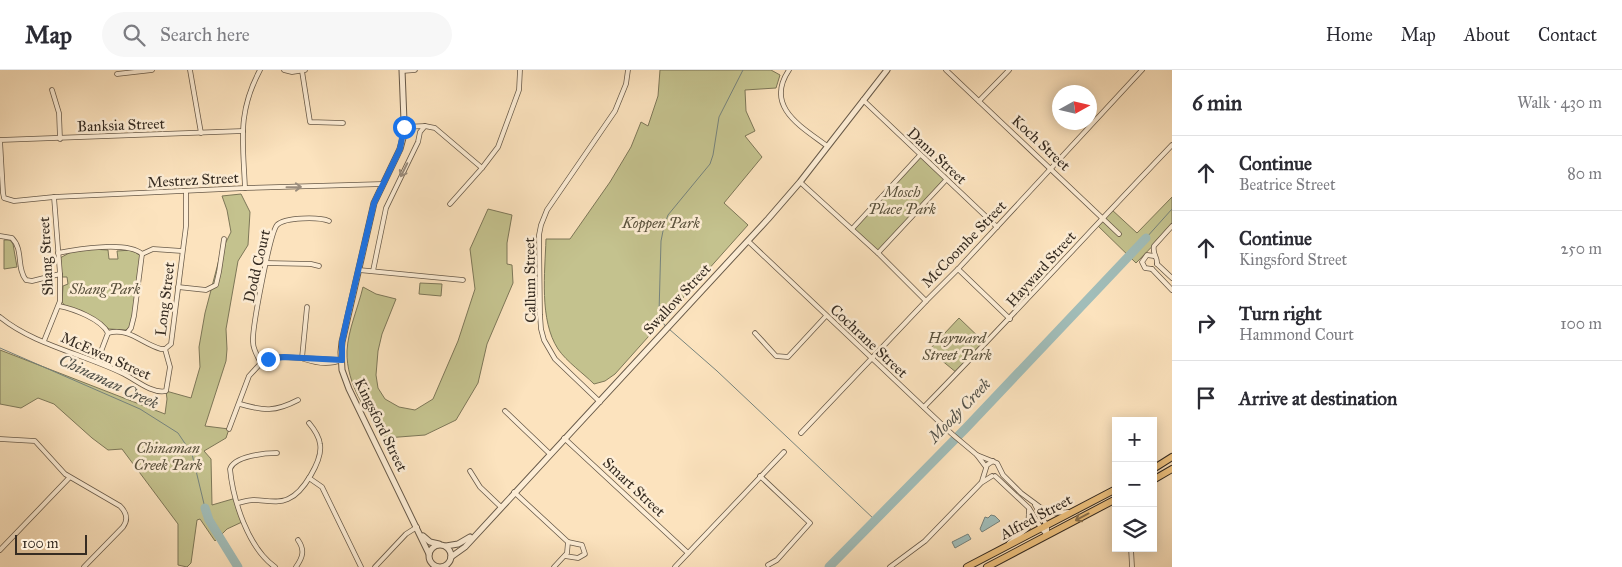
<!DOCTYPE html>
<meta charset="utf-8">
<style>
body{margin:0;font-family:"IM FELL Great Primer",serif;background:#f7f7f7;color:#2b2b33}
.controls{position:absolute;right:15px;bottom:15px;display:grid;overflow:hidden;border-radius:0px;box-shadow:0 2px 12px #0003}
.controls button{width:45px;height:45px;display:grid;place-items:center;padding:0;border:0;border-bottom:1px solid #e1e1e2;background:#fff;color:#2b2b33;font:25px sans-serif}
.compass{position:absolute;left:1052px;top:15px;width:45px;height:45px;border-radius:50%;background:#fff;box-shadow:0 2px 12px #0003;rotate:82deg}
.scale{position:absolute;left:15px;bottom:12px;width:72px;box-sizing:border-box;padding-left:5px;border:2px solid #362c22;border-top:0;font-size:14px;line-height:18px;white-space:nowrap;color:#362c22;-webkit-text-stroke:4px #fdedd5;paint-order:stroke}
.stop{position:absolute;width:15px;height:15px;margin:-11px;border:4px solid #1a73e8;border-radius:50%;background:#fff}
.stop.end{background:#1a73e8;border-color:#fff;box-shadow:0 1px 5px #0008}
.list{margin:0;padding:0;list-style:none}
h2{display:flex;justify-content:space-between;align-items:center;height:65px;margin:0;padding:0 20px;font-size:21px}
h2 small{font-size:16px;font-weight:400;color:#7c7c81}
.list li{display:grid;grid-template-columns:32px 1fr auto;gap:15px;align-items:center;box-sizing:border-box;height:75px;padding:0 20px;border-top:1px solid #e1e1e2}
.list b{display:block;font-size:19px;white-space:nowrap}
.list p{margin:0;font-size:16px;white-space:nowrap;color:#7c7c81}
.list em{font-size:16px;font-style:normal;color:#7c7c81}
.icon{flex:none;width:28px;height:28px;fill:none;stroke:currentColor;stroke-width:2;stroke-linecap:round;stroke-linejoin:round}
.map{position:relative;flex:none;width:1172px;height:497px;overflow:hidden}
header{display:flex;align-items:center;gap:30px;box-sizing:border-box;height:70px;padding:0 25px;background:#fff;border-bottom:1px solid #e1e1e2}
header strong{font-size:24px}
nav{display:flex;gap:28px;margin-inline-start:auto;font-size:18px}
.search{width:350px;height:45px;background:#f7f7f7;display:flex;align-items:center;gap:12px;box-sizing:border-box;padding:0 18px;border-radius:28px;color:#7c7c81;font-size:19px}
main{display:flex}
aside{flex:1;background:#fff}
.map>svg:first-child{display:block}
</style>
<header>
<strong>Map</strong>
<div class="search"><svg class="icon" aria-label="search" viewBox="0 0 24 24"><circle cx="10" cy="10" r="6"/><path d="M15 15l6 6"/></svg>Search here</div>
<nav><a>Home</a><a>Map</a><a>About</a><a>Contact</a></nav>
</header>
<main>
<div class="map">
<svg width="1172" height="497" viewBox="0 0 1172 497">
<rect width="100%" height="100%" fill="#fce3be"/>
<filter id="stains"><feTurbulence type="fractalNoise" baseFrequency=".004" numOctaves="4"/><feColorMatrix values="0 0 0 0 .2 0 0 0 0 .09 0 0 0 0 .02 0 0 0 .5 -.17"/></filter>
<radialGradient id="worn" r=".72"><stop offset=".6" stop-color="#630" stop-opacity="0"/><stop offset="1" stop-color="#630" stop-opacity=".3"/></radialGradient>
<g fill="#c4c28e" stroke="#7d7758">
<path d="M660,0H771L780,5L776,18L745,20L746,41L755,61L745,66L762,87L724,133L748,155L615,304L605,311L594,314C583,303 567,292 558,279C539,250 545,202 546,169H570L610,112L631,77L641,52L648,56L658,26Z"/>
<polygon points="920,85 946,110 878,183 852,159"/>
<polygon points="241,124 250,142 248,175 238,191 226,259 227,279 226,291 205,356 229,359 226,368 204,381 211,389 212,435 236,428 242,452 227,459 215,471 200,449 197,450 191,493 187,497 178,495 178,454 122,379 108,380 92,368 54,334 38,328 21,338 0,334 0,280 165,344 167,329 166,321 191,328 200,297 199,277 205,243 221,182 231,162 227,140 222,126"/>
<polygon points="1172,127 1172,156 1136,193 1096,154 1111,139 1137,163"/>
<path d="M488,139L512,145L507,173V194L512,195L513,213L487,274L478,313L456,350L425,365L386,368C367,344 346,314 347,281C348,260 358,238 363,217L376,224L396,229L382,264L378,281L376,305L378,318L385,329L399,337L415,340L433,329L458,271L475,219L470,179Z"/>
<polygon points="4,170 10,170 13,174 17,197 4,199"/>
<polygon points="91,179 108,180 109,189 118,189 117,181 132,180 141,186 134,244 130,256 126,260 109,259 95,249 65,236 62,232 63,216 68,214 67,207 62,207 60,188 71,182"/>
<polygon points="420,213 442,214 441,226 419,224"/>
<polygon points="959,248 986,274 957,303 929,280"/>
</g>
<g fill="#a1bdb9" stroke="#76837d">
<polygon points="991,445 995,446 1000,451 982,462 980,459 985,447 988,448"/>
<polygon points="968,464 971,469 955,478 952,472"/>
</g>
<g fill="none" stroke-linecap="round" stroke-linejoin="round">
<g stroke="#76837d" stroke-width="1">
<polyline points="1146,168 1172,139"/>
<polyline points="666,257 660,248 659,243 661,171 664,156 668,145 710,94 713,85 719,47 743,0"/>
<polyline points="669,259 717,301 875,450"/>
<polyline points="0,278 140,339 178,363 192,384 205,438"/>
</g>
<g stroke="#a1bdb9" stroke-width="9">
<polyline points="205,438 209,450 238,497"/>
<polyline points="829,497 966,358 1146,168"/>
</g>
<defs>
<g id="minor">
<polyline points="190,0 201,63"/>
<polyline points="284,0 292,2 305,0"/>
<path d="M789,0C764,37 802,57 827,76"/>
<polyline points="946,0 1119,164"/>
<polyline points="302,1 310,52 343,53"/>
<polyline points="402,1 415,0"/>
<polyline points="117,4 152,0"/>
<polyline points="52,20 59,43 60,69"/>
<polyline points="863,30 997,157"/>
<polyline points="979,31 1009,0"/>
<polyline points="404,57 425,56 435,58 482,98"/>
<polyline points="243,61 0,70 3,123 4,128 14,131 54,127 245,118 383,114"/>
<polyline points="800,112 879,184 926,231"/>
<path d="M245,118C243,71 237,43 260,0"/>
<polyline points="450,134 482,98 498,77 519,20 520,0"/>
<polyline points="852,159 920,85"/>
<path d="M0,166L12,168C24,180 16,198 26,210L32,211L60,204"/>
<polyline points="748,171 952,364 977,385 986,397"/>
<path d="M58,183C77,179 127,171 142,184"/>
<polyline points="878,183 946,110"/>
<polyline points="142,184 153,179 182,181"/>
<polyline points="266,193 311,194 319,196"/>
<path d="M1157,194C1158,187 1152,184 1154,176L1172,156"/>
<polyline points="1157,194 1172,208"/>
<polyline points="958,199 1010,249"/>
<polyline points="1152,199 1145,198 1142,192 1147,185 1154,186"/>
<polyline points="1152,199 1172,220"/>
<polyline points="359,200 463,210"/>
<polyline points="373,201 386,138 418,72 420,62 425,56"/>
<polyline points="178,217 206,220 216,215 219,202 224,169"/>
<path d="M59,236C74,239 101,249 108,263"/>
<path d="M0,247C34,275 84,284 124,304C136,310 152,324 166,321L170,297L165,279"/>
<path d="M108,263C129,257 142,274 161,279H165L171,274L186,156V122"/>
<polyline points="127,263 131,258 134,246 142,184"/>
<polyline points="755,263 776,286 788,287 826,246"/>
<polyline points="44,271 60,231 60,204 54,127"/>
<polyline points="302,288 307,237"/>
<path d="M304,289C316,293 330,295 341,290"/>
<polyline points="97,292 108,263"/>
<path d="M261,293C257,286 253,279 253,272C252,258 270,163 277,155C285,147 319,147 329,151"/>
<polyline points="600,332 555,289 544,270 541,259 540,245 539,165 541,155 547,140 615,41 626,14 628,0"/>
<path d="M240,334C264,341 275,342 298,330"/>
<path d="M924,337C1008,251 1089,162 1172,75"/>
<polyline points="505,341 550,384"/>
<polyline points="229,359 249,306 261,293 268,289 281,287 341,290"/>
<polyline points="801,363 926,231 958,199 1142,0"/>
<polyline points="564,368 688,483"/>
<path d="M0,369L35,371L65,404L120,436C126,442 129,449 123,457L84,497"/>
<polyline points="977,385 997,393 1003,405 1021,423 1044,440 1053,443 1069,442"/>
<polyline points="470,401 480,417 501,437"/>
<polyline points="760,406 810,453 777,490 768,495"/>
<polyline points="995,406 1029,438 1041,458 1047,465"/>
<polyline points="309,408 322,417 361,497"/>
<polyline points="982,411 987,395 993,391"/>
<polyline points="514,422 568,472 567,483 554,497"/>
<path d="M238,433C243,432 248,430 253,430C265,430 277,434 288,429C303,423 323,390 320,374C319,366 314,359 309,353"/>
<polyline points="1035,435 1047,456 1047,465"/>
<polyline points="1009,473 1028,458 1029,440"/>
<polyline points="1131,478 1132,497"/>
<polyline points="0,480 69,408"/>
<polyline points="565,486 578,488 585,484 582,475 568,472"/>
<path d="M275,497C248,478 233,430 230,399C234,386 265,383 277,383"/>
<path d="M296,497C303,487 305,480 298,470"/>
<polyline points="375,497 406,464 417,457"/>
<polyline points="675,497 784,382"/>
<polyline points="890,497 925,471 981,413 992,406"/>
</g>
<g id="tertiary">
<polyline points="402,0 404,51 403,68 400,79 374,133 342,272 341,282 342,300 349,319 429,484"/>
<polyline points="423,466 430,472 439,474"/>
<circle cx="440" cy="486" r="11"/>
<polyline points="446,476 458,474 470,467"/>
<polyline points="451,487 465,477 768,149 800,112 887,0"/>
</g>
<g id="primary">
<polyline points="1153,399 1172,387"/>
<polyline points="1153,410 1172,399"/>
<polyline points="967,497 1116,419"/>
<polyline points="987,497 1116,429"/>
</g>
</defs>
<use href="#minor" stroke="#685a49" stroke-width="5.5"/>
<use href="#tertiary" stroke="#685a49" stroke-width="7"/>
<use href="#primary" stroke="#362c22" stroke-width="8"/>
<use href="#minor" stroke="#fdedd5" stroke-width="4"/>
<use href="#tertiary" stroke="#fdedd5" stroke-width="5"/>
<use href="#primary" stroke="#eec27f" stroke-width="6"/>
</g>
<defs><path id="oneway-shaft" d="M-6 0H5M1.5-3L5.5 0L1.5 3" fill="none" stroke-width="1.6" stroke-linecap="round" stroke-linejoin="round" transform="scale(1.25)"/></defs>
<g stroke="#9a8c7c">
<use href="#oneway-shaft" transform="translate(404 100) rotate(116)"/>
<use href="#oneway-shaft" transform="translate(294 117) rotate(-1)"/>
</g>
<use stroke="#89704c" href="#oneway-shaft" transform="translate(1082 447) rotate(152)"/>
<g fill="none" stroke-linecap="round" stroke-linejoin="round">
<polyline stroke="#1a73e8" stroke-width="6" points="268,289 284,287 342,290 342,272 348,244 374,133 400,79 404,57"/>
</g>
<g text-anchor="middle" stroke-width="5" stroke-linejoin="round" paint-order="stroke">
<g font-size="15" fill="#362c22" stroke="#fdedd5">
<text transform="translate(121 55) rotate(-2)" y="5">Banksia Street</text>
<text transform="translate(1041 73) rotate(43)" y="5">Koch Street</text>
<text transform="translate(937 86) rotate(43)" y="5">Dann Street</text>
<text transform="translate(193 110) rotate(-3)" y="5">Mestrez Street</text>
<text transform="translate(964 174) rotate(-46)" y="5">McCoombe Street</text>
<text transform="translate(46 186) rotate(-93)" y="5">Shang Street</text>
<text transform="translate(257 196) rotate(-77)" y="5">Dodd Court</text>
<text transform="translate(1041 199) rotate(-48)" y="5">Hayward Street</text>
<text transform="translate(530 210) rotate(-91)" y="5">Callum Street</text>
<text transform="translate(165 229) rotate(-83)" y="5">Long Street</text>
<text transform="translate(677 229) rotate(-47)" y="5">Swallow Street</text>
<text transform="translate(869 271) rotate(43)" y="5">Cochrane Street</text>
<text transform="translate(106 286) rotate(24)" y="5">McEwen Street</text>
<text transform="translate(381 355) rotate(64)" y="5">Kingsford Street</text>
<text transform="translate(634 417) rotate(43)" y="5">Smart Street</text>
<text transform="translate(1036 447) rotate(-28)" y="5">Alfred Street</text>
</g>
<g font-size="15" font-style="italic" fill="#5a523d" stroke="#fdedd5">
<text x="902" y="127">Mosch<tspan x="902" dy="17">Place Park</tspan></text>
<text x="661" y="158">Koppen Park</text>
<text x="105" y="224">Shang Park</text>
<text x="957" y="273">Hayward<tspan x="957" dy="17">Street Park</tspan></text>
<text x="168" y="383">Chinaman<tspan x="168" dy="17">Creek Park</tspan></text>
</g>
<g font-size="16" font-style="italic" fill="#515048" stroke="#fdedd5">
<text transform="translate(109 311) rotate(25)" y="6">Chinaman Creek</text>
<text transform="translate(959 340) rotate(-46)" y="6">Moody Creek</text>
</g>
</g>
<rect width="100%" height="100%" filter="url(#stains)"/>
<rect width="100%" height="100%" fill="url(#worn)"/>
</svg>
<div class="controls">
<button>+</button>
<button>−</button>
<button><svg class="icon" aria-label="layers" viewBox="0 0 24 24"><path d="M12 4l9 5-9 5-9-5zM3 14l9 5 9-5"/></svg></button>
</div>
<svg class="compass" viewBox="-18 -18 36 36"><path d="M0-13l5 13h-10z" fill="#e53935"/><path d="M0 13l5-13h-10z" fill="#7c7c81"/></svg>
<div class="scale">100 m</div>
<div class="stop" style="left:404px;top:57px"></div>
<div class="stop end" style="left:268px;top:289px"></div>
</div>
<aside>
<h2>6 min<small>Walk · 430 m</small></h2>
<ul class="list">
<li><svg class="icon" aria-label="ahead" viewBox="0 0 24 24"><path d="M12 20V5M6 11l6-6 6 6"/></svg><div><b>Continue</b><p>Beatrice Street</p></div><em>80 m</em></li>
<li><svg class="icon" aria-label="ahead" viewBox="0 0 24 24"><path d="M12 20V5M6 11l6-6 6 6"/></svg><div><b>Continue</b><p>Kingsford Street</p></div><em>250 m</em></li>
<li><svg class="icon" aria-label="right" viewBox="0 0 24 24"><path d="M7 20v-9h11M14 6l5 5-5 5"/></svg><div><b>Turn right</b><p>Hammond Court</p></div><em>100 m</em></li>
<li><svg class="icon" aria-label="arrive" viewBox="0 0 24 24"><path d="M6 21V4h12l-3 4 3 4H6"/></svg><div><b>Arrive at destination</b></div></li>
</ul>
</aside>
</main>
